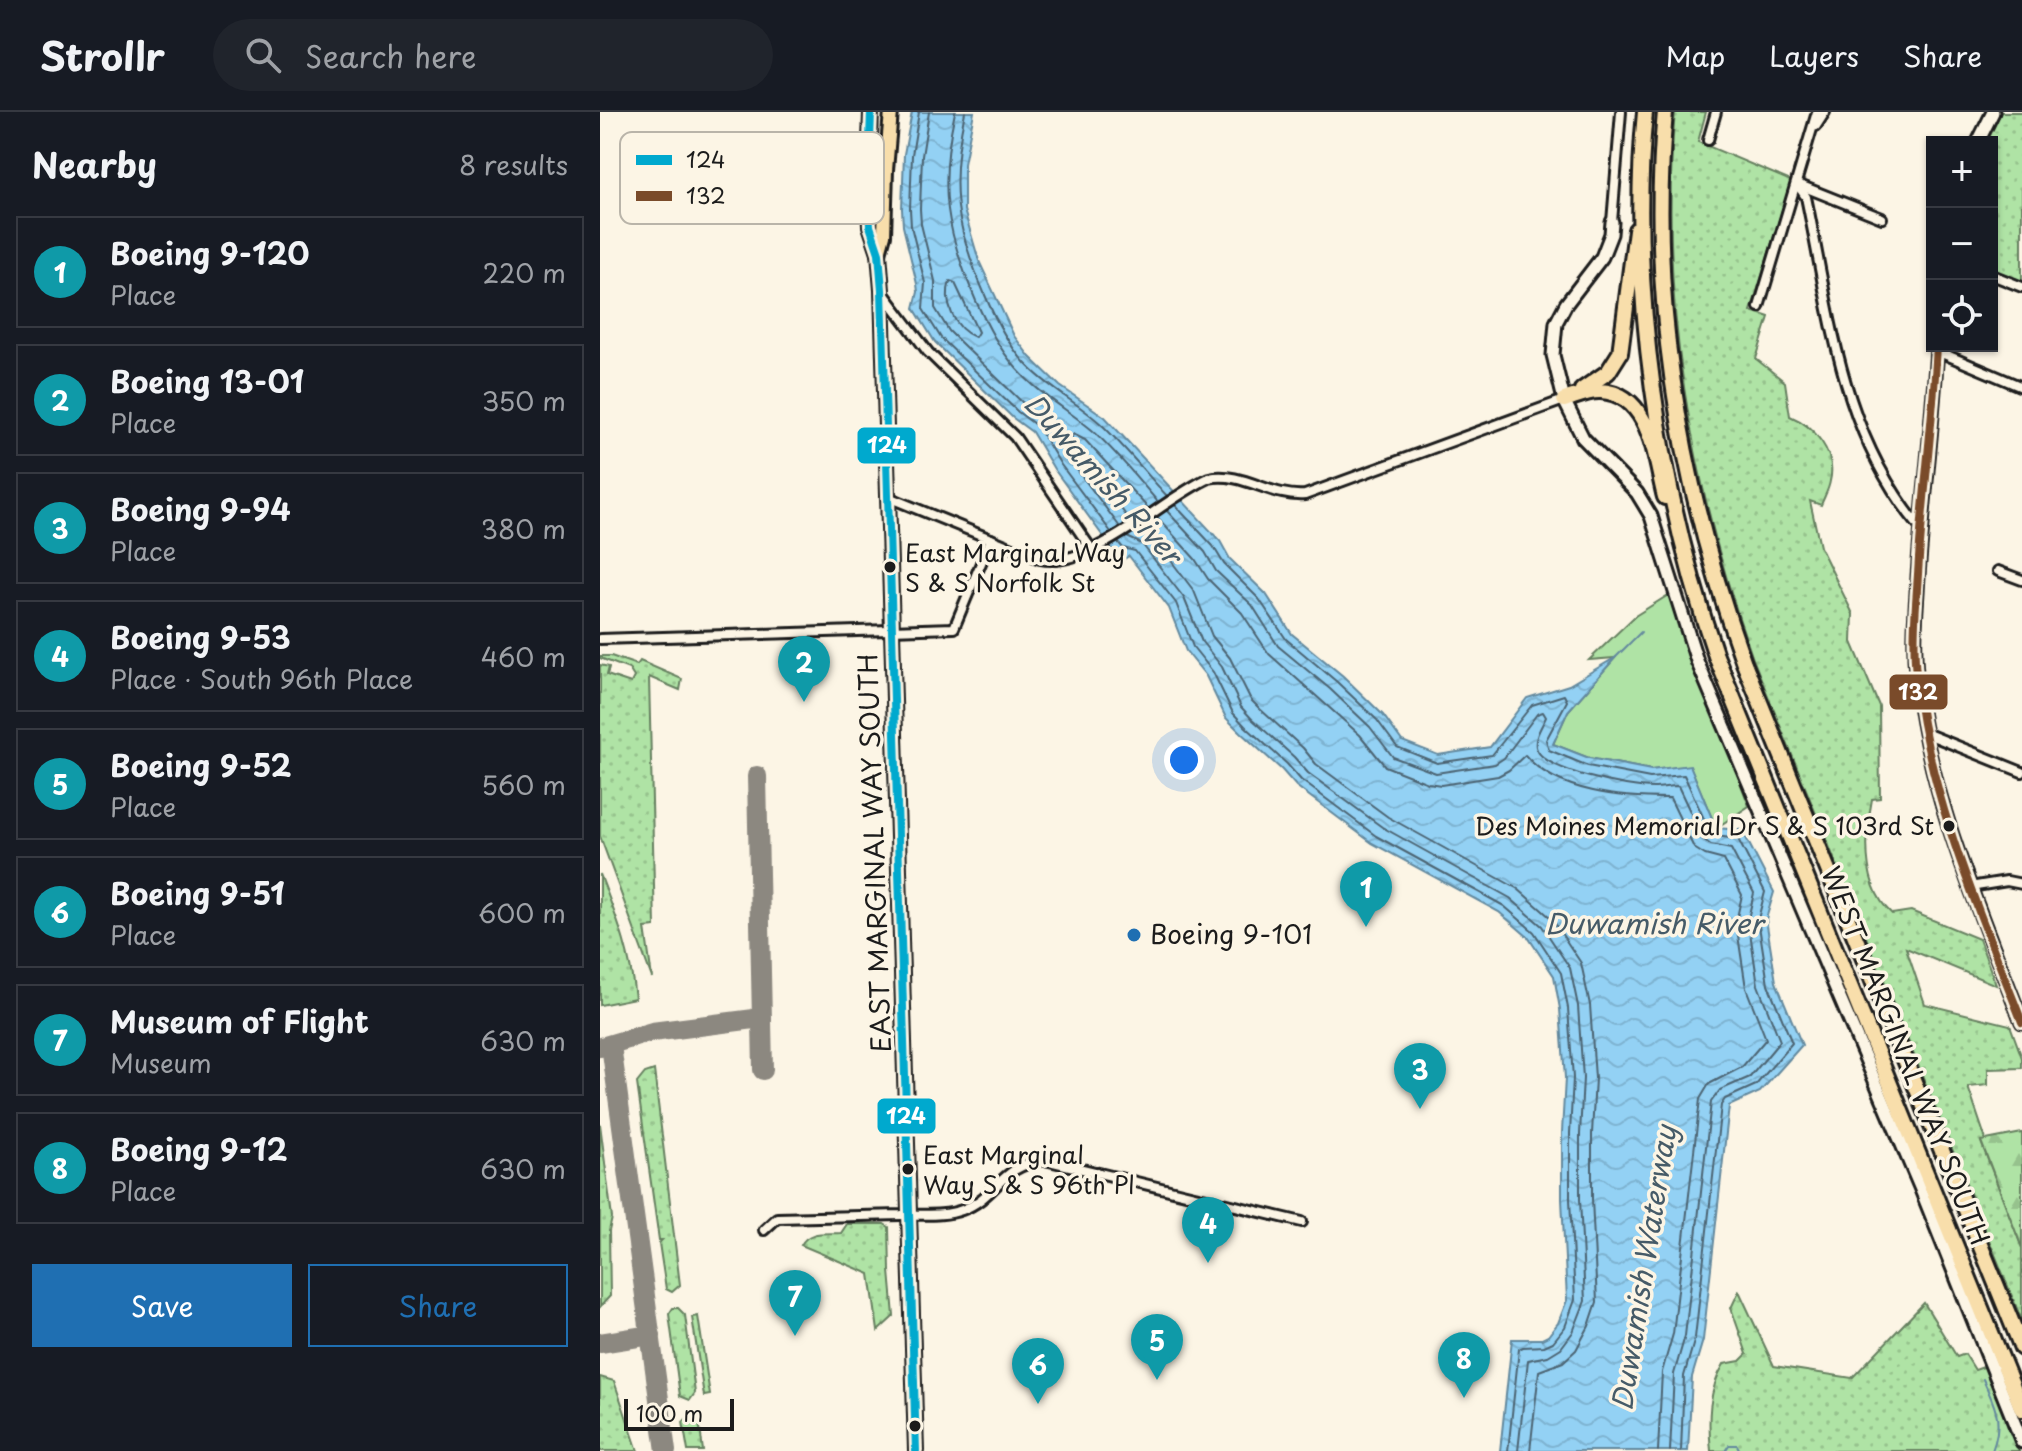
<!DOCTYPE html>
<meta charset="utf-8">
<style>
body{margin:0;font-family:"Playpen Sans",sans-serif;background:#20242c;color:#f1f3f6}
.controls{position:absolute;right:24px;top:24px;display:grid;overflow:hidden;border-radius:0px;box-shadow:0 2px 6px #0004}
.controls button{width:72px;height:72px;display:grid;place-items:center;padding:0;border:0;border-bottom:2px solid #363941;background:#171b24;color:#f1f3f6;font:40px sans-serif}
.scale{position:absolute;left:24px;bottom:20px;width:110px;box-sizing:border-box;padding-left:8px;border:4px solid #1c1c1c;border-top:0;font-size:22px;line-height:28px;white-space:nowrap;color:#1c1c1c;-webkit-text-stroke:6px #fcf5e5;paint-order:stroke}
.you{position:absolute;left:584px;top:648px;width:28px;height:28px;margin:-20px;border:6px solid #fff;border-radius:50%;background:#1a73e8;box-shadow:0 0 0 12px #1a73e833}
.badge{display:grid;place-items:center;width:52px;height:52px;border-radius:50%;background:#1f6fb2;color:#fff;font-size:26px;font-weight:700}
.pin{position:absolute;translate:-50% -66px;filter:drop-shadow(0 2px 4px #0008)}
.pin::after{content:'';position:absolute;top:42px;width:28px;height:24px;background:inherit;clip-path:polygon(0 0,100% 0,50% 100%)}
.list{margin:0;padding:0;list-style:none}
h2{display:flex;justify-content:space-between;align-items:center;height:104px;margin:0;padding:0 32px;font-size:34px}
h2 small{font-size:26px;font-weight:400;color:#9ea1a6}
.list li{display:grid;grid-template-columns:52px 1fr auto;gap:24px;align-items:center;box-sizing:border-box;height:112px;margin:0 16px 16px;padding:0 16px;border:2px solid #363941;border-radius:0px}
.list b{display:block;font-size:30px;white-space:nowrap}
.list p{margin:0;font-size:26px;white-space:nowrap;color:#9ea1a6}
.list em{font-size:26px;font-style:normal;color:#9ea1a6}
.actions{display:flex;gap:16px;padding:24px 32px}
.actions a{flex:1;padding:18px 0;border:2px solid #1f6fb2;border-radius:0px;text-align:center;font-size:28px;color:#1f6fb2}
.actions .main{background:#1f6fb2;color:#fff}
.icon{flex:none;width:44px;height:44px;fill:none;stroke:currentColor;stroke-width:2;stroke-linecap:round;stroke-linejoin:round}
.map{position:relative;flex:none;width:1422px;height:1339px;overflow:hidden}
header{display:flex;align-items:center;gap:48px;box-sizing:border-box;height:112px;padding:0 40px;background:#171b24;border-bottom:2px solid #363941}
header strong{font-size:38px}
nav{display:flex;gap:44px;margin-inline-start:auto;font-size:28px}
.search{width:560px;height:72px;background:#20242c;display:flex;align-items:center;gap:20px;box-sizing:border-box;padding:0 28px;border-radius:44px;color:#9ea1a6;font-size:30px}
main{display:flex}
aside{flex:1;background:#171b24}
.map>svg:first-child{display:block}
</style>
<header>
<strong>Strollr</strong>
<div class="search"><svg class="icon" aria-label="search" viewBox="0 0 24 24"><circle cx="10" cy="10" r="6"/><path d="M15 15l6 6"/></svg>Search here</div>
<nav><a>Map</a><a>Layers</a><a>Share</a></nav>
</header>
<main>
<aside>
<h2>Nearby<small>8 results</small></h2>
<ul class="list">
<li><span class="badge" style="background:#0f9aa8">1</span><div><b>Boeing 9-120</b><p>Place</p></div><em>220 m</em></li>
<li><span class="badge" style="background:#0f9aa8">2</span><div><b>Boeing 13-01</b><p>Place</p></div><em>350 m</em></li>
<li><span class="badge" style="background:#0f9aa8">3</span><div><b>Boeing 9-94</b><p>Place</p></div><em>380 m</em></li>
<li><span class="badge" style="background:#0f9aa8">4</span><div><b>Boeing 9-53</b><p>Place · South 96th Place</p></div><em>460 m</em></li>
<li><span class="badge" style="background:#0f9aa8">5</span><div><b>Boeing 9-52</b><p>Place</p></div><em>560 m</em></li>
<li><span class="badge" style="background:#0f9aa8">6</span><div><b>Boeing 9-51</b><p>Place</p></div><em>600 m</em></li>
<li><span class="badge" style="background:#0f9aa8">7</span><div><b>Museum of Flight</b><p>Museum</p></div><em>630 m</em></li>
<li><span class="badge" style="background:#0f9aa8">8</span><div><b>Boeing 9-12</b><p>Place</p></div><em>630 m</em></li>
</ul>
<div class="actions"><a class="main">Save</a><a>Share</a></div>
</aside>
<div class="map">
<svg width="1422" height="1339" viewBox="0 0 1422 1339">
<defs>
<pattern id="grass-dots" width="8" height="8" patternUnits="userSpaceOnUse" patternTransform="scale(2)"><rect width="8" height="8" fill="#afe3a5"/><path d="M2 2h.1M6 6h.1" fill="none" stroke="#96c28d" stroke-width="1.8" stroke-linecap="round"/></pattern>
<pattern id="forest-firs" width="22" height="20" patternUnits="userSpaceOnUse" patternTransform="scale(2)"><rect width="22" height="20" fill="#afe3a5"/><path d="M5 1l3.5 6h-7zM16 11l3.5 6h-7z" fill="#96c28d"/></pattern>
<pattern id="water-waves" width="16" height="10" patternUnits="userSpaceOnUse" patternTransform="scale(2)"><rect width="16" height="10" fill="#93d1f4"/><path d="M0 5q4-4 8 0t8 0" fill="none" stroke="#7eb3d1"/></pattern>
</defs>
<rect width="100%" height="100%" fill="#fcf5e5"/>
<filter id="ink" filterUnits="userSpaceOnUse"><feTurbulence type="fractalNoise" baseFrequency=".0125" numOctaves="2"/><feDisplacementMap in="SourceGraphic" scale="16" xChannelSelector="R" yChannelSelector="G"/><feConvolveMatrix kernelMatrix="1 2 1 2 8 2 1 2 1" color-interpolation-filters="sRGB"/></filter>
<g filter="url(#ink)">
<g fill="url(#grass-dots)" stroke="#668060" stroke-width="2">
<path d="M1075,0H1106L1098,30L1191,69L1151,199L1169,205L1156,247L1185,270L1190,304C1214,314 1237,341 1230,369C1229,377 1224,385 1221,393L1210,389L1220,435L1253,502L1252,530L1279,594L1280,686L1272,687C1265,724 1261,774 1292,802L1311,799L1379,827L1396,873L1306,836L1325,892L1410,913L1422,946V956L1388,957V973L1368,975L1386,1028L1381,1030L1422,1136V1209L1153,547C1091,373 1058,185 1075,0Z"/>
<polygon points="1401,0 1422,0 1422,173 1392,161 1392,30 1387,30"/>
<polygon points="0,544 11,544 37,553 40,549 82,567 80,578 49,565 55,815 45,816 52,866 0,724 0,553 9,555 7,563 31,571 34,565 29,557 0,546"/>
<path d="M0,762C17,807 30,838 35,886L0,893Z"/>
<polygon points="54,958 80,1173 72,1180 66,1177 59,1131 62,1128 59,1128 37,971 45,961"/>
<polygon points="0,1012 12,1106 9,1119 10,1184 0,1195"/>
<path d="M247,1112H284L289,1115L290,1159L294,1204L278,1219L270,1162L201,1133C209,1118 225,1122 241,1121Z"/>
<path d="M1139,1179L1174,1254L1252,1266L1324,1191L1357,1245L1365,1242L1375,1258L1386,1254L1419,1339H1111C1108,1309 1108,1278 1124,1252L1140,1249L1147,1242L1131,1196Z"/>
<polygon points="73,1196 78,1196 85,1203 95,1281 90,1288 80,1284 69,1202"/>
<polygon points="98,1204 110,1283 104,1284 92,1205"/>
<polygon points="0,1265 14,1269 38,1339 0,1339"/>
<polygon points="93,1304 99,1308 103,1339 88,1339 83,1310 86,1307"/>
</g>
<polygon fill="url(#forest-firs)" stroke="#668060" stroke-width="2" points="1422,1021 1422,1136 1381,1029"/>
<polygon fill="#afe3a5" stroke="#668060" stroke-width="2" points="1070,482 1149,694 1116,716 1090,654 1051,658 989,646 953,632 968,599 1015,546 989,548 1035,504"/>
<polygon fill="url(#water-waves)" stroke="#63899e" stroke-width="2" points="312,0 374,0 364,52 364,98 379,149 414,224 430,245 460,274 505,305 620,429 630,447 666,482 692,522 743,564 783,603 802,629 838,643 890,635 927,586 969,573 1016,545 968,599 953,632 989,646 1051,658 1090,653 1116,716 1142,718 1174,780 1166,807 1176,870 1202,933 1160,980 1129,994 1103,1228 1092,1265 1088,1339 900,1339 912,1227 942,1227 948,1224 958,1211 967,1188 962,1087 962,1020 965,966 960,897 954,864 928,825 899,800 772,731 696,674 682,658 640,620 626,606 606,564 586,539 569,496 529,444 521,449 454,357 432,320 413,306 335,230 314,196 318,180 317,172 303,114 302,97 304,42"/>
<g fill="none" stroke-linecap="round" stroke-linejoin="round">
<g stroke="#4c6472" stroke-width="2">
<polyline points="319,0 312,43 310,97 311,114 325,171 323,197 341,226 418,300 438,315 461,353 511,420"/>
<polyline points="329,0 322,44 320,97 321,112 335,169 335,196 349,219 360,230 424,292 446,309 469,347 520,415"/>
<path d="M355,0C338,76 346,119 376,189C387,213 399,237 417,257C439,282 467,297 492,318C516,339 537,366 558,390"/>
<path d="M365,0C349,74 355,114 385,183C395,207 407,231 425,251C449,277 477,290 501,312C524,334 545,360 567,384"/>
<path d="M350,169L355,171L378,220L375,225C354,217 343,190 350,169Z"/>
<polyline points="575,393 613,434 624,452 659,487 686,527 737,570 777,608 797,635 837,651 892,643 932,593 964,583 967,589 946,628 949,638 988,654 1050,666 1084,663 1110,720 1116,724 1138,727 1165,780 1158,807 1168,872 1192,931 1156,973 1125,987 1121,993 1095,1226 1084,1264 1081,1339"/>
<path d="M567,399L605,440L616,459L652,493L678,534L730,577L770,615L793,645L836,661L895,652L904,646L937,602L943,600L946,605C942,614 934,625 936,635C941,659 1030,676 1053,676C1061,676 1070,674 1078,674L1103,727L1111,733L1131,737L1154,781L1148,807L1158,873L1180,929L1150,965L1120,978L1111,990L1085,1224L1074,1262L1070,1339"/>
<path d="M557,405L595,447L608,467L642,501L669,542L760,623L785,654L828,671L841,673L898,664L909,658L925,643C957,681 1023,686 1070,686L1094,736L1105,743L1124,748L1142,783L1136,810L1146,876L1166,927L1142,955L1109,972L1100,987L1073,1222L1062,1260L1058,1339"/>
<polyline points="530,409 471,327 473,322 485,328 548,396"/>
<polyline points="540,416 553,425 594,479 612,524 630,546 651,588 661,598 703,636 716,652 788,705 918,777 951,806 981,851 990,893 995,966 992,1022 992,1087 997,1190 989,1214 976,1238 963,1250 939,1259 930,1339"/>
<polyline points="527,425 542,432 584,486 602,530 622,555 641,595 652,607 694,645 708,661 782,715 910,786 942,814 970,856 978,894 983,966 980,1022 980,1087 985,1189 973,1220 961,1236 948,1244 928,1248 918,1339"/>
<polyline points="518,430 523,436 535,439 576,491 593,535 613,560 633,601 645,614 687,652 701,668 776,724 904,794 934,820 961,861 968,896 973,966 970,1021 970,1087 975,1188 965,1215 953,1230 944,1234 923,1235 919,1237 908,1339"/>
</g>
<g stroke="#63899e" stroke-width="2">
<polyline points="1016,545 1041,520"/>
<path d="M1383,1267C1395,1296 1404,1307 1392,1339"/>
<polyline points="1125,1339 1129,1333 1137,1333 1140,1339"/>
</g>
<g stroke="#8c8880" stroke-width="20">
<polyline points="157,664 163,958"/>
<polyline points="11,933 66,1339"/>
<polyline points="1,935 52,920 162,906"/>
<polyline points="0,1231 51,1223"/>
</g>
<defs>
<g id="street">
<polyline points="1216,14 1225,0"/>
<polyline points="1108,28 1116,0"/>
<path d="M1197,72L1206,85C1231,203 1240,321 1321,417"/>
<polyline points="1197,72 1282,106"/>
<polyline points="1012,110 1021,0"/>
<polyline points="1392,163 1422,175"/>
<polyline points="282,179 328,240 415,325 492,438"/>
<polyline points="1159,195 1217,0"/>
<polyline points="1337,239 1422,275"/>
<path d="M288,385L440,447C491,458 562,387 609,366C643,359 671,386 705,383L964,288"/>
<polyline points="1398,459 1422,468"/>
<polyline points="0,527 354,516 391,427"/>
<polyline points="1325,621 1422,660"/>
<polyline points="1370,775 1407,769 1422,772"/>
<path d="M164,1118L177,1106C218,1105 259,1104 301,1103C321,1102 343,1105 362,1098C397,1085 400,1053 445,1048L702,1110"/>
</g>
<g id="secondary">
<polyline points="1378,30 1393,0"/>
<polyline points="1012,110 1011,122 1002,145 966,192 956,211 953,243 964,288 983,326 1037,381 1051,404 1097,549 1320,1075 1422,1330"/>
<path d="M1337,234C1333,311 1323,388 1318,464C1316,497 1313,529 1316,562C1328,684 1379,797 1422,910"/>
</g>
<g id="primary">
<polyline points="271,0 268,84 270,114 279,141 282,178 316,1339"/>
<polyline points="279,141 284,123 286,58 291,0"/>
</g>
<g id="highway">
<path d="M1045,0C1028,174 1059,379 1116,544L1422,1297"/>
<path d="M1065,0C1048,187 1081,375 1144,551L1422,1236"/>
<polyline points="982,278 1008,260 1020,241 1036,118"/>
<path d="M964,288C975,285 989,278 1001,279C1051,282 1055,347 1065,385"/>
</g>
</defs>
<use href="#street" stroke="#1c1c1c" stroke-width="14"/>
<use href="#secondary" stroke="#1c1c1c" stroke-width="17"/>
<use href="#primary" stroke="#1c1c1c" stroke-width="18"/>
<use href="#highway" stroke="#1c1c1c" stroke-width="20"/>
<use href="#street" stroke="#fcf5e5" stroke-width="8"/>
<use href="#secondary" stroke="#fcf5e5" stroke-width="11"/>
<use href="#primary" stroke="#f8deab" stroke-width="12"/>
<use href="#highway" stroke="#f8deab" stroke-width="14"/>
<defs>
<polyline id="bus-1" points="271,0 268,84 270,114 279,141 282,178 316,1339"/>
<path id="bus-2" d="M1337,234C1333,305 1324,375 1319,446C1317,484 1312,524 1316,562C1328,683 1378,797 1422,910"/>
</defs>
<use href="#bus-1" stroke="#fcf5e5" stroke-width="14"/>
<use href="#bus-2" stroke="#fcf5e5" stroke-width="14"/>
<use href="#bus-1" stroke="#00a9ce" stroke-width="8"/>
<use href="#bus-2" stroke="#7a4b2a" stroke-width="8"/>
</g>
</g>
<g fill="#1c1c1c" stroke="#fcf5e5" stroke-width="3">
<circle cx="290" cy="455" r="7"/>
<circle cx="1349" cy="714" r="7"/>
<circle cx="308" cy="1057" r="7"/>
<circle cx="315" cy="1314" r="7"/>
</g>
<circle fill="#1f6fb2" stroke="#fcf5e5" stroke-width="3" cx="534" cy="823" r="8"/>
<g text-anchor="middle" stroke-width="7" stroke-linejoin="round" paint-order="stroke">
<g font-size="24" fill="#1c1c1c" stroke="#fcf5e5" text-anchor="start">
<text x="305" y="450">East Marginal Way<tspan x="305" dy="30">S &amp; S Norfolk St</tspan></text>
<text x="1334" y="723" text-anchor="end">Des Moines Memorial Dr S &amp; S 103rd St</text>
<text x="323" y="1052">East Marginal<tspan x="323" dy="30">Way S &amp; S 96th Pl</tspan></text>
</g>
<g font-size="26" fill="#1c1c1c" stroke="#fcf5e5">
<text transform="translate(275 741) rotate(-92)" y="9">EAST MARGINAL WAY SOUTH</text>
<text transform="translate(1305 944) rotate(68)" y="9">WEST MARGINAL WAY SOUTH</text>
</g>
<g font-size="26" fill="#1c1c1c" stroke="#fcf5e5" text-anchor="start">
<text x="550" y="832">Boeing 9-101</text>
</g>
<g font-size="28" font-style="italic" fill="#465b68" stroke="#fcf5e5">
<text transform="translate(503 367) rotate(48)" y="10">Duwamish River</text>
<text x="1054" y="822">Duwamish River</text>
<text transform="translate(1044 1156) rotate(-81)" y="10">Duwamish Waterway</text>
</g>
</g>
<rect x="20" y="20" width="264" height="92" rx="12" fill="#fcf5e5" stroke="#b9b4a9" stroke-width="2"/>
<rect x="36" y="43" width="36" height="10" fill="#00a9ce"/>
<rect x="36" y="79" width="36" height="10" fill="#7a4b2a"/>
<g font-size="22" fill="#1c1c1c">
<text x="86" y="56">124</text>
<text x="86" y="92">132</text>
</g>
<g stroke="#fcf5e5" stroke-width="3">
<rect x="256" y="314" width="61" height="39" rx="8" fill="#00a9ce"/>
<rect x="1288" y="561" width="61" height="38" rx="8" fill="#7a4b2a"/>
<rect x="276" y="985" width="61" height="38" rx="8" fill="#00a9ce"/>
</g>
<g font-size="22" text-anchor="middle" font-weight="bold" fill="#fff">
<text x="287" y="341">124</text>
<text x="1318" y="588">132</text>
<text x="306" y="1012">124</text>
</g>
</svg>
<div class="controls">
<button>+</button>
<button>−</button>
<button><svg class="icon" aria-label="locate" viewBox="0 0 24 24"><circle cx="12" cy="12" r="6"/><path d="M12 2v4M12 18v4M2 12h4M18 12h4"/></svg></button>
</div>
<div class="scale">100 m</div>
<div class="you"></div>
<div class="pin badge" style="left:766px;top:815px;background:#0f9aa8">1</div>
<div class="pin badge" style="left:204px;top:590px;background:#0f9aa8">2</div>
<div class="pin badge" style="left:820px;top:997px;background:#0f9aa8">3</div>
<div class="pin badge" style="left:608px;top:1151px;background:#0f9aa8">4</div>
<div class="pin badge" style="left:557px;top:1268px;background:#0f9aa8">5</div>
<div class="pin badge" style="left:438px;top:1292px;background:#0f9aa8">6</div>
<div class="pin badge" style="left:195px;top:1224px;background:#0f9aa8">7</div>
<div class="pin badge" style="left:864px;top:1286px;background:#0f9aa8">8</div>
</div>
</main>
